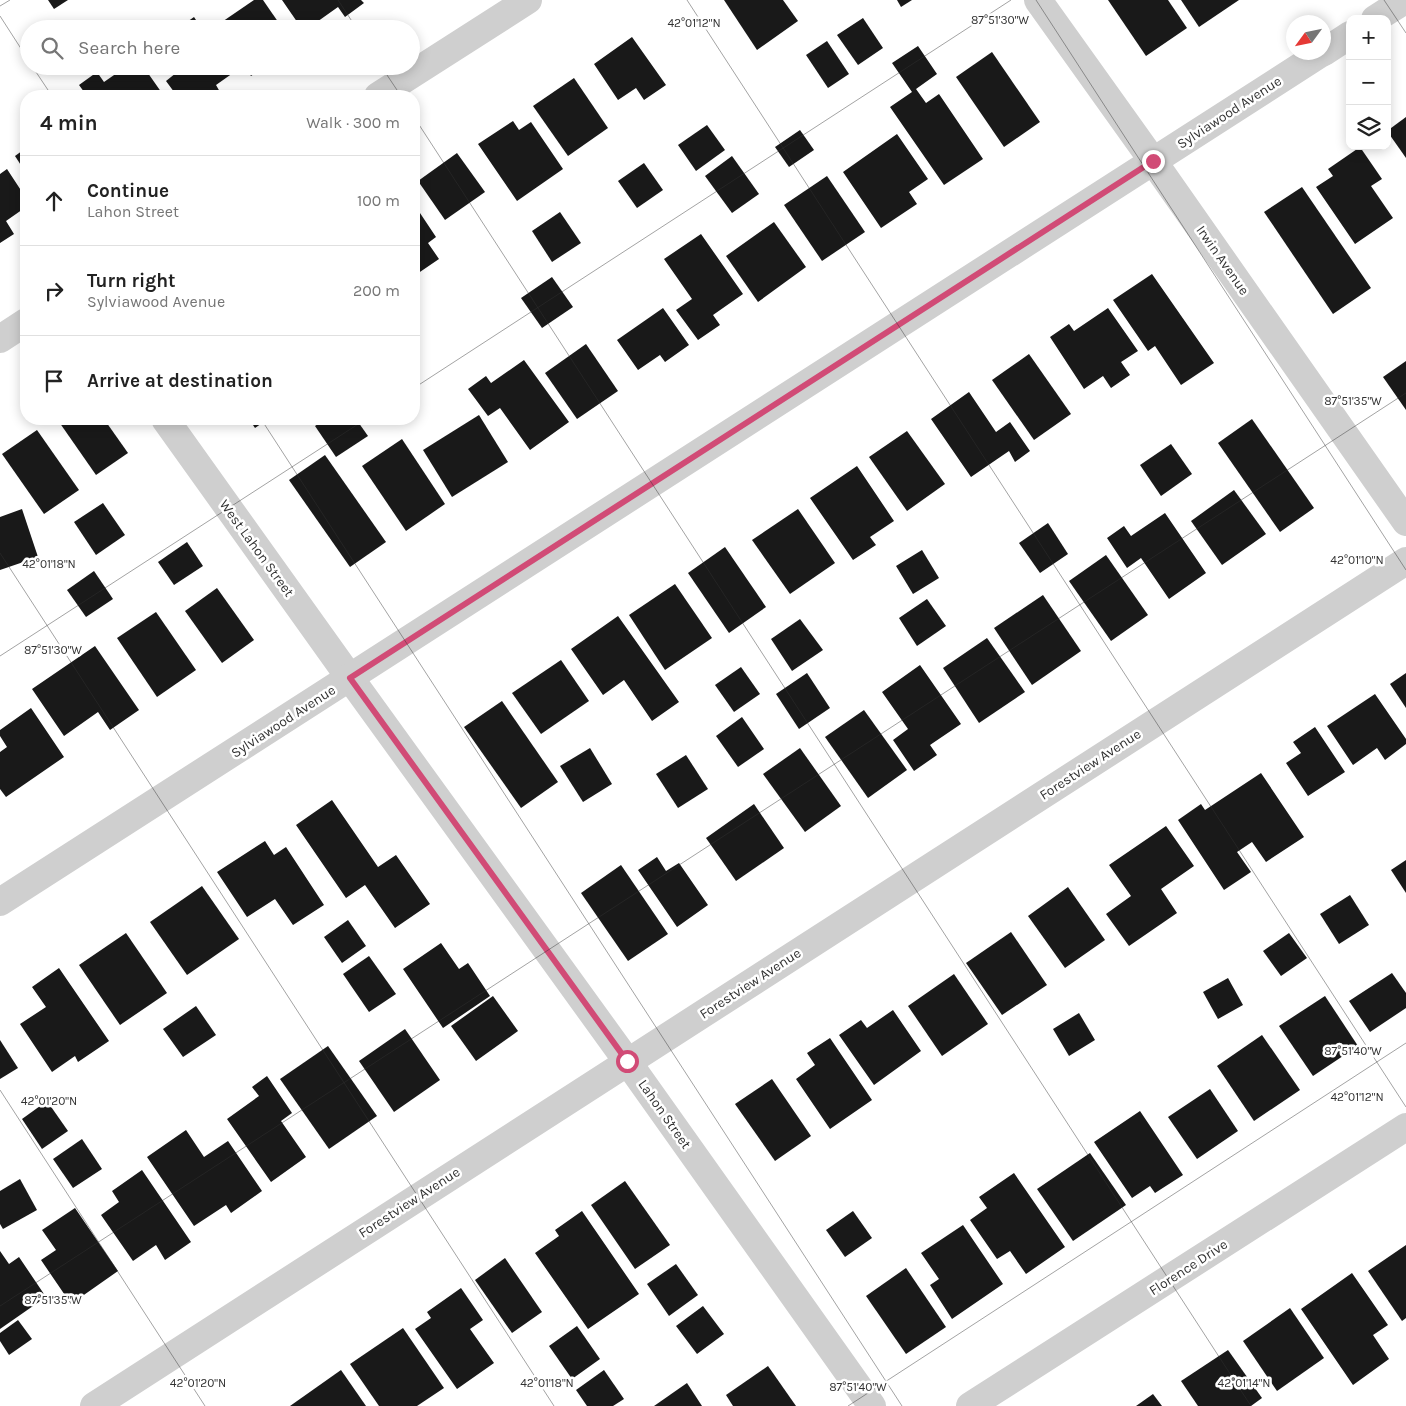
<!DOCTYPE html>
<meta charset="utf-8">
<style>
body{margin:0;font-family:Karla,sans-serif;background:#f6f6f6;color:#222}
.controls{position:absolute;right:15px;top:15px;display:grid;overflow:hidden;border-radius:10px;box-shadow:0 2px 12px #0003}
.controls button{width:45px;height:45px;display:grid;place-items:center;padding:0;border:0;border-bottom:1px solid #e0e0e0;background:#fff;color:#222;font:25px sans-serif}
.compass{position:absolute;left:1286px;top:15px;width:45px;height:45px;border-radius:50%;background:#fff;box-shadow:0 2px 12px #0003;rotate:237deg}
.stop{position:absolute;width:15px;height:15px;margin:-11px;border:4px solid #d14b76;border-radius:50%;background:#fff}
.stop.end{background:#d14b76;border-color:#fff;box-shadow:0 1px 5px #0008}
.list{margin:0;padding:0;list-style:none}
h2{display:flex;justify-content:space-between;align-items:center;height:65px;margin:0;padding:0 20px;font-size:21px}
h2 small{font-size:16px;font-weight:400;color:#767676}
.list li{display:grid;grid-template-columns:32px 1fr auto;gap:15px;align-items:center;box-sizing:border-box;height:90px;padding:0 20px;border-top:1px solid #e0e0e0}
.list b{display:block;font-size:19px;white-space:nowrap}
.list p{margin:0;font-size:16px;white-space:nowrap;color:#767676}
.list em{font-size:16px;font-style:normal;color:#767676}
.icon{flex:none;width:28px;height:28px;fill:none;stroke:currentColor;stroke-width:2;stroke-linecap:round;stroke-linejoin:round}
.map{position:relative;flex:none;width:1406px;height:1406px;overflow:hidden}
.search{position:absolute;background:#fff;box-shadow:0 2px 12px #0003;left:20px;top:20px;width:400px;height:55px;display:flex;align-items:center;gap:12px;box-sizing:border-box;padding:0 18px;border-radius:28px;color:#767676;font-size:19px}
.panel{position:absolute;background:#fff;box-shadow:0 2px 12px #0003;left:20px;top:90px;width:400px;height:335px;border-radius:20px}
.map>svg:first-child{display:block}
</style>
<div class="map">
<svg width="1406" height="1406" viewBox="0 0 1406 1406">
<rect width="100%" height="100%" fill="#fff"/>
<g fill="#191919">
<polygon points="48,0 68,0 54,9"/>
<polygon points="254,0 263,0 283,29 218,29 216,26"/>
<polygon points="282,0 361,0 364,3 345,17 338,7 307,29 302,29"/>
<polygon points="724,0 783,0 798,21 757,50"/>
<polygon points="897,0 912,0 901,7"/>
<polygon points="1108,0 1168,0 1187,28 1146,56"/>
<polygon points="1181,0 1239,0 1199,27"/>
<polygon points="194,17 202,29 177,29"/>
<polygon points="863,18 883,48 858,65 837,35"/>
<polygon points="632,37 666,85 644,100 636,88 618,100 594,64"/>
<polygon points="827,41 849,74 828,88 806,55"/>
<polygon points="918,46 937,74 916,89 926,103 939,94 983,159 944,185 890,107 912,92 892,63"/>
<polygon points="992,52 1040,122 1004,147 956,77"/>
<polygon points="127,66 143,66 164,96 87,96 79,85 97,72 104,82"/>
<polygon points="171,66 228,66 233,73 216,85 220,92 213,96 177,96 166,81 176,73"/>
<polygon points="244,66 265,66 251,76"/>
<polygon points="574,78 608,128 568,156 533,106"/>
<polygon points="1406,117 1406,158 1387,131"/>
<polygon points="513,121 519,130 531,122 563,169 517,201 478,144"/>
<polygon points="707,125 725,150 696,171 678,145"/>
<polygon points="800,130 814,150 789,167 775,147"/>
<polygon points="897,134 928,179 909,192 917,204 881,228 843,172"/>
<polygon points="1360,147 1382,179 1371,186 1393,218 1355,244 1316,187 1333,176 1328,169"/>
<polygon points="26,148 26,173 15,156"/>
<polygon points="457,153 485,192 445,220 418,181"/>
<polygon points="732,156 759,194 732,213 705,176"/>
<polygon points="644,163 663,190 637,208 618,181"/>
<polygon points="7,169 26,198 26,207 6,221 14,234 0,243 0,174"/>
<polygon points="827,176 865,232 822,261 784,205"/>
<polygon points="1302,187 1371,288 1333,314 1264,212"/>
<polygon points="414,204 436,237 428,243 439,259 414,276"/>
<polygon points="560,212 581,243 552,262 532,231"/>
<polygon points="774,222 806,267 758,302 726,256"/>
<polygon points="701,234 743,294 713,315 720,325 698,340 676,310 692,299 664,259"/>
<polygon points="1152,274 1214,363 1181,385 1155,346 1148,351 1113,300"/>
<polygon points="552,277 573,307 542,328 521,298"/>
<polygon points="663,308 689,345 665,362 660,355 638,370 617,340"/>
<polygon points="1108,308 1138,351 1121,362 1130,375 1111,388 1103,376 1084,389 1050,337 1069,324 1074,331"/>
<polygon points="586,344 618,391 577,419 545,373"/>
<polygon points="1029,354 1071,414 1034,440 992,380"/>
<polygon points="524,360 569,422 530,450 500,408 488,416 468,389 486,376 491,383"/>
<polygon points="1406,361 1406,410 1383,377"/>
<polygon points="969,392 996,432 1010,422 1030,451 1015,462 1009,451 971,477 931,419"/>
<polygon points="479,415 508,462 452,497 423,450"/>
<polygon points="57,419 104,419 128,453 96,475"/>
<polygon points="249,419 268,419 255,428"/>
<polygon points="325,419 356,419 368,436 336,457 315,426"/>
<polygon points="1252,419 1314,508 1280,532 1218,443"/>
<polygon points="37,430 79,490 44,514 2,454"/>
<polygon points="907,431 945,484 907,511 869,457"/>
<polygon points="402,439 445,504 406,531 362,466"/>
<polygon points="1171,444 1192,474 1161,496 1140,465"/>
<polygon points="325,455 386,542 350,567 289,480"/>
<polygon points="857,466 894,521 870,537 876,545 853,560 810,498"/>
<polygon points="1234,490 1266,534 1222,565 1191,521"/>
<polygon points="103,503 125,535 96,555 74,522"/>
<polygon points="22,509 38,557 0,570 0,517"/>
<polygon points="798,509 835,563 790,594 752,540"/>
<polygon points="1165,513 1206,573 1169,599 1141,558 1127,568 1107,538 1124,526 1131,536"/>
<polygon points="1048,523 1068,554 1040,573 1019,543"/>
<polygon points="187,542 203,566 174,585 158,562"/>
<polygon points="725,547 766,607 729,633 688,573"/>
<polygon points="922,550 939,578 913,594 896,566"/>
<polygon points="1106,555 1148,615 1111,641 1069,581"/>
<polygon points="94,571 113,599 86,617 67,590"/>
<polygon points="675,584 712,638 665,670 629,615"/>
<polygon points="217,588 254,640 222,663 185,611"/>
<polygon points="1043,595 1081,651 1032,685 994,628"/>
<polygon points="927,599 946,626 917,646 899,618"/>
<polygon points="156,612 196,670 157,697 117,638"/>
<polygon points="618,616 679,702 652,721 624,680 603,695 571,649"/>
<polygon points="800,619 823,650 792,671 771,639"/>
<polygon points="987,638 1025,692 979,723 943,668"/>
<polygon points="95,646 139,710 110,730 98,712 64,736 32,689"/>
<polygon points="561,660 589,701 541,734 512,693"/>
<polygon points="920,665 961,724 930,745 937,755 914,771 893,740 908,729 882,692"/>
<polygon points="741,667 760,694 734,712 715,685"/>
<polygon points="807,673 830,708 799,729 776,694"/>
<polygon points="1406,673 1406,708 1390,684"/>
<polygon points="1375,694 1406,739 1406,744 1385,760 1377,748 1353,765 1327,726"/>
<polygon points="502,701 558,782 521,808 464,727"/>
<polygon points="31,708 64,757 6,797 0,789 0,752 7,747 0,736 0,730"/>
<polygon points="864,710 907,770 868,798 825,737"/>
<polygon points="742,717 764,749 738,767 716,736"/>
<polygon points="1315,727 1345,772 1308,796 1286,763 1301,753 1293,742"/>
<polygon points="590,748 612,784 583,802 560,766"/>
<polygon points="800,748 841,806 805,832 763,774"/>
<polygon points="686,755 708,789 678,808 656,774"/>
<polygon points="1261,773 1304,837 1266,862 1252,842 1237,852 1251,872 1224,890 1178,820 1201,804 1205,810"/>
<polygon points="332,800 378,867 396,855 430,904 395,928 365,885 346,898 296,825"/>
<polygon points="754,804 784,848 736,881 706,838"/>
<polygon points="1166,826 1194,866 1161,889 1177,913 1129,946 1106,914 1131,896 1109,865"/>
<polygon points="265,841 274,855 286,847 324,905 293,925 275,899 247,917 217,872"/>
<polygon points="657,857 666,871 679,863 708,905 677,927 638,870"/>
<polygon points="1406,860 1406,893 1391,870"/>
<polygon points="621,865 668,934 628,961 581,893"/>
<polygon points="202,886 239,939 187,975 150,922"/>
<polygon points="1068,887 1105,940 1065,968 1028,916"/>
<polygon points="1350,895 1369,925 1339,944 1320,914"/>
<polygon points="348,920 366,946 342,963 324,937"/>
<polygon points="1011,932 1047,985 1002,1015 966,963"/>
<polygon points="126,933 167,993 120,1025 79,965"/>
<polygon points="1289,933 1307,958 1281,976 1263,951"/>
<polygon points="441,943 459,969 468,963 490,996 443,1028 403,969"/>
<polygon points="369,956 396,994 369,1012 343,974"/>
<polygon points="59,968 109,1041 78,1062 75,1056 52,1072 20,1024 46,1007 32,987"/>
<polygon points="1392,973 1406,993 1406,1008 1370,1032 1349,1001"/>
<polygon points="954,974 988,1024 942,1056 908,1006"/>
<polygon points="1228,978 1243,1005 1218,1019 1203,992"/>
<polygon points="493,996 518,1031 476,1061 451,1026"/>
<polygon points="1325,996 1358,1046 1313,1076 1279,1026"/>
<polygon points="196,1006 216,1035 183,1057 163,1029"/>
<polygon points="893,1010 921,1051 874,1085 839,1035 861,1020 867,1028"/>
<polygon points="1079,1013 1095,1040 1069,1056 1053,1029"/>
<polygon points="405,1029 440,1080 394,1112 359,1061"/>
<polygon points="1262,1035 1300,1090 1254,1121 1217,1066"/>
<polygon points="830,1038 872,1100 830,1129 796,1079 815,1065 807,1053"/>
<polygon points="0,1040 18,1068 0,1079"/>
<polygon points="328,1046 377,1116 329,1149 280,1079"/>
<polygon points="267,1076 292,1113 281,1121 306,1157 271,1182 227,1119 259,1096 252,1087"/>
<polygon points="772,1079 811,1136 775,1161 735,1104"/>
<polygon points="1210,1089 1238,1131 1197,1159 1168,1117"/>
<polygon points="47,1101 68,1131 42,1149 22,1119"/>
<polygon points="1140,1111 1183,1175 1155,1193 1150,1186 1132,1198 1094,1142"/>
<polygon points="186,1130 204,1157 228,1141 262,1191 231,1213 226,1205 194,1226 147,1157"/>
<polygon points="82,1139 102,1169 73,1188 53,1159"/>
<polygon points="1090,1153 1126,1205 1073,1241 1037,1189"/>
<polygon points="142,1170 191,1242 165,1260 156,1245 133,1261 101,1215 119,1202 112,1191"/>
<polygon points="1014,1173 1065,1247 1026,1274 1010,1251 997,1259 970,1220 987,1208 979,1197"/>
<polygon points="20,1179 37,1210 3,1229 0,1224 0,1191"/>
<polygon points="625,1181 670,1245 635,1269 591,1205"/>
<polygon points="75,1208 118,1271 71,1304 41,1260 56,1250 42,1230"/>
<polygon points="582,1211 639,1294 588,1329 535,1253 559,1236 555,1230"/>
<polygon points="853,1211 872,1238 845,1257 826,1230"/>
<polygon points="963,1225 1003,1284 952,1319 930,1285 939,1279 921,1253"/>
<polygon points="1406,1245 1406,1318 1402,1321 1368,1271"/>
<polygon points="0,1251 9,1264 19,1257 46,1297 0,1329"/>
<polygon points="505,1258 542,1312 512,1333 475,1280"/>
<polygon points="676,1264 698,1295 669,1316 647,1284"/>
<polygon points="906,1268 946,1327 906,1354 866,1296"/>
<polygon points="1352,1273 1388,1325 1373,1335 1389,1359 1353,1385 1301,1309"/>
<polygon points="461,1288 483,1320 470,1329 494,1363 457,1389 415,1329 431,1318 427,1312"/>
<polygon points="703,1306 724,1334 697,1354 676,1326"/>
<polygon points="1290,1308 1324,1358 1277,1391 1243,1341"/>
<polygon points="18,1320 32,1339 9,1355 0,1341 0,1333"/>
<polygon points="577,1326 600,1359 572,1379 549,1346"/>
<polygon points="403,1328 444,1388 417,1406 379,1406 350,1364"/>
<polygon points="1228,1350 1262,1398 1251,1406 1198,1406 1181,1381"/>
<polygon points="768,1366 796,1406 733,1406 726,1395"/>
<polygon points="341,1370 366,1406 290,1406"/>
<polygon points="604,1370 624,1399 613,1406 587,1406 576,1390"/>
<polygon points="687,1383 702,1406 654,1406"/>
<polygon points="1153,1394 1162,1406 1136,1406"/>
</g>
<g fill="none" stroke-linecap="round" stroke-linejoin="round">
<g stroke="#cfcfcf" stroke-width="28">
<polyline points="1038,0 1153,161 1406,522"/>
<polyline points="1375,19 1405,0"/>
<polyline points="1324,52 1350,35"/>
<polyline points="378,96 528,0"/>
<polyline points="0,339 26,322"/>
<polyline points="165,419 350,678 627,1061 872,1406"/>
<polyline points="0,902 1323,52"/>
<polyline points="94,1406 1406,561"/>
<polyline points="970,1406 1406,1127"/>
</g>
</g>
<g fill="none" stroke-linecap="round" stroke-linejoin="round">
<polyline stroke="#d14b76" stroke-width="6" points="627,1061 350,678 1153,161"/>
</g>
<path fill="none" stroke="#323232" stroke-width="1" stroke-opacity="0.45" d="M338,0L357,29M687,0L1406,1107M1036,0L1406,570M1384,0L1406,33M0,6L10,0M0,16L29,61M32,66L52,96M381,66L401,96M414,117L1251,1406M414,388L1011,0M261,419L902,1406M0,553L554,1406M0,656L366,419M0,1090L205,1406M0,1306L1406,393M848,1406L1406,1043"/>
<g text-anchor="middle" stroke-width="5" stroke-linejoin="round" paint-order="stroke">
<g font-size="14" fill="#323232" stroke="#fff">
<text transform="translate(1229 112) rotate(-33)" y="5">Sylviawood Avenue</text>
<text transform="translate(1223 260) rotate(55)" y="5">Irwin Avenue</text>
<text transform="translate(257 548) rotate(54)" y="5">West Lahon Street</text>
<text transform="translate(283 721) rotate(-33)" y="5">Sylviawood Avenue</text>
<text transform="translate(1090 764) rotate(-33)" y="5">Forestview Avenue</text>
<text transform="translate(750 983) rotate(-33)" y="5">Forestview Avenue</text>
<text transform="translate(665 1114) rotate(55)" y="5">Lahon Street</text>
<text transform="translate(409 1202) rotate(-33)" y="5">Forestview Avenue</text>
<text transform="translate(1188 1267) rotate(-33)" y="5">Florence Drive</text>
</g>
</g>
<g font-size="12" text-anchor="middle" fill="#323232" stroke="#fff" stroke-width="5" stroke-linejoin="round" paint-order="stroke">
<text x="1000" y="24">87°51'30"W</text>
<text x="694" y="27">42°01'12"N</text>
<text x="1353" y="405">87°51'35"W</text>
<text x="1357" y="564">42°01'10"N</text>
<text x="49" y="568">42°01'18"N</text>
<text x="53" y="654">87°51'30"W</text>
<text x="1353" y="1055">87°51'40"W</text>
<text x="1357" y="1101">42°01'12"N</text>
<text x="49" y="1105">42°01'20"N</text>
<text x="53" y="1304">87°51'35"W</text>
<text x="198" y="1387">42°01'20"N</text>
<text x="547" y="1387">42°01'18"N</text>
<text x="1244" y="1387">42°01'14"N</text>
<text x="858" y="1391">87°51'40"W</text>
</g>
</svg>
<div class="controls">
<button>+</button>
<button>−</button>
<button><svg class="icon" aria-label="layers" viewBox="0 0 24 24"><path d="M12 4l9 5-9 5-9-5zM3 14l9 5 9-5"/></svg></button>
</div>
<svg class="compass" viewBox="-18 -18 36 36"><path d="M0-13l5 13h-10z" fill="#e53935"/><path d="M0 13l5-13h-10z" fill="#767676"/></svg>
<div class="stop" style="left:627px;top:1061px"></div>
<div class="stop end" style="left:1153px;top:161px"></div>
<div class="search"><svg class="icon" aria-label="search" viewBox="0 0 24 24"><circle cx="10" cy="10" r="6"/><path d="M15 15l6 6"/></svg>Search here</div>
<section class="panel">
<h2>4 min<small>Walk · 300 m</small></h2>
<ul class="list">
<li><svg class="icon" aria-label="ahead" viewBox="0 0 24 24"><path d="M12 20V5M6 11l6-6 6 6"/></svg><div><b>Continue</b><p>Lahon Street</p></div><em>100 m</em></li>
<li><svg class="icon" aria-label="right" viewBox="0 0 24 24"><path d="M7 20v-9h11M14 6l5 5-5 5"/></svg><div><b>Turn right</b><p>Sylviawood Avenue</p></div><em>200 m</em></li>
<li><svg class="icon" aria-label="arrive" viewBox="0 0 24 24"><path d="M6 21V4h12l-3 4 3 4H6"/></svg><div><b>Arrive at destination</b></div></li>
</ul>
</section>
</div>
